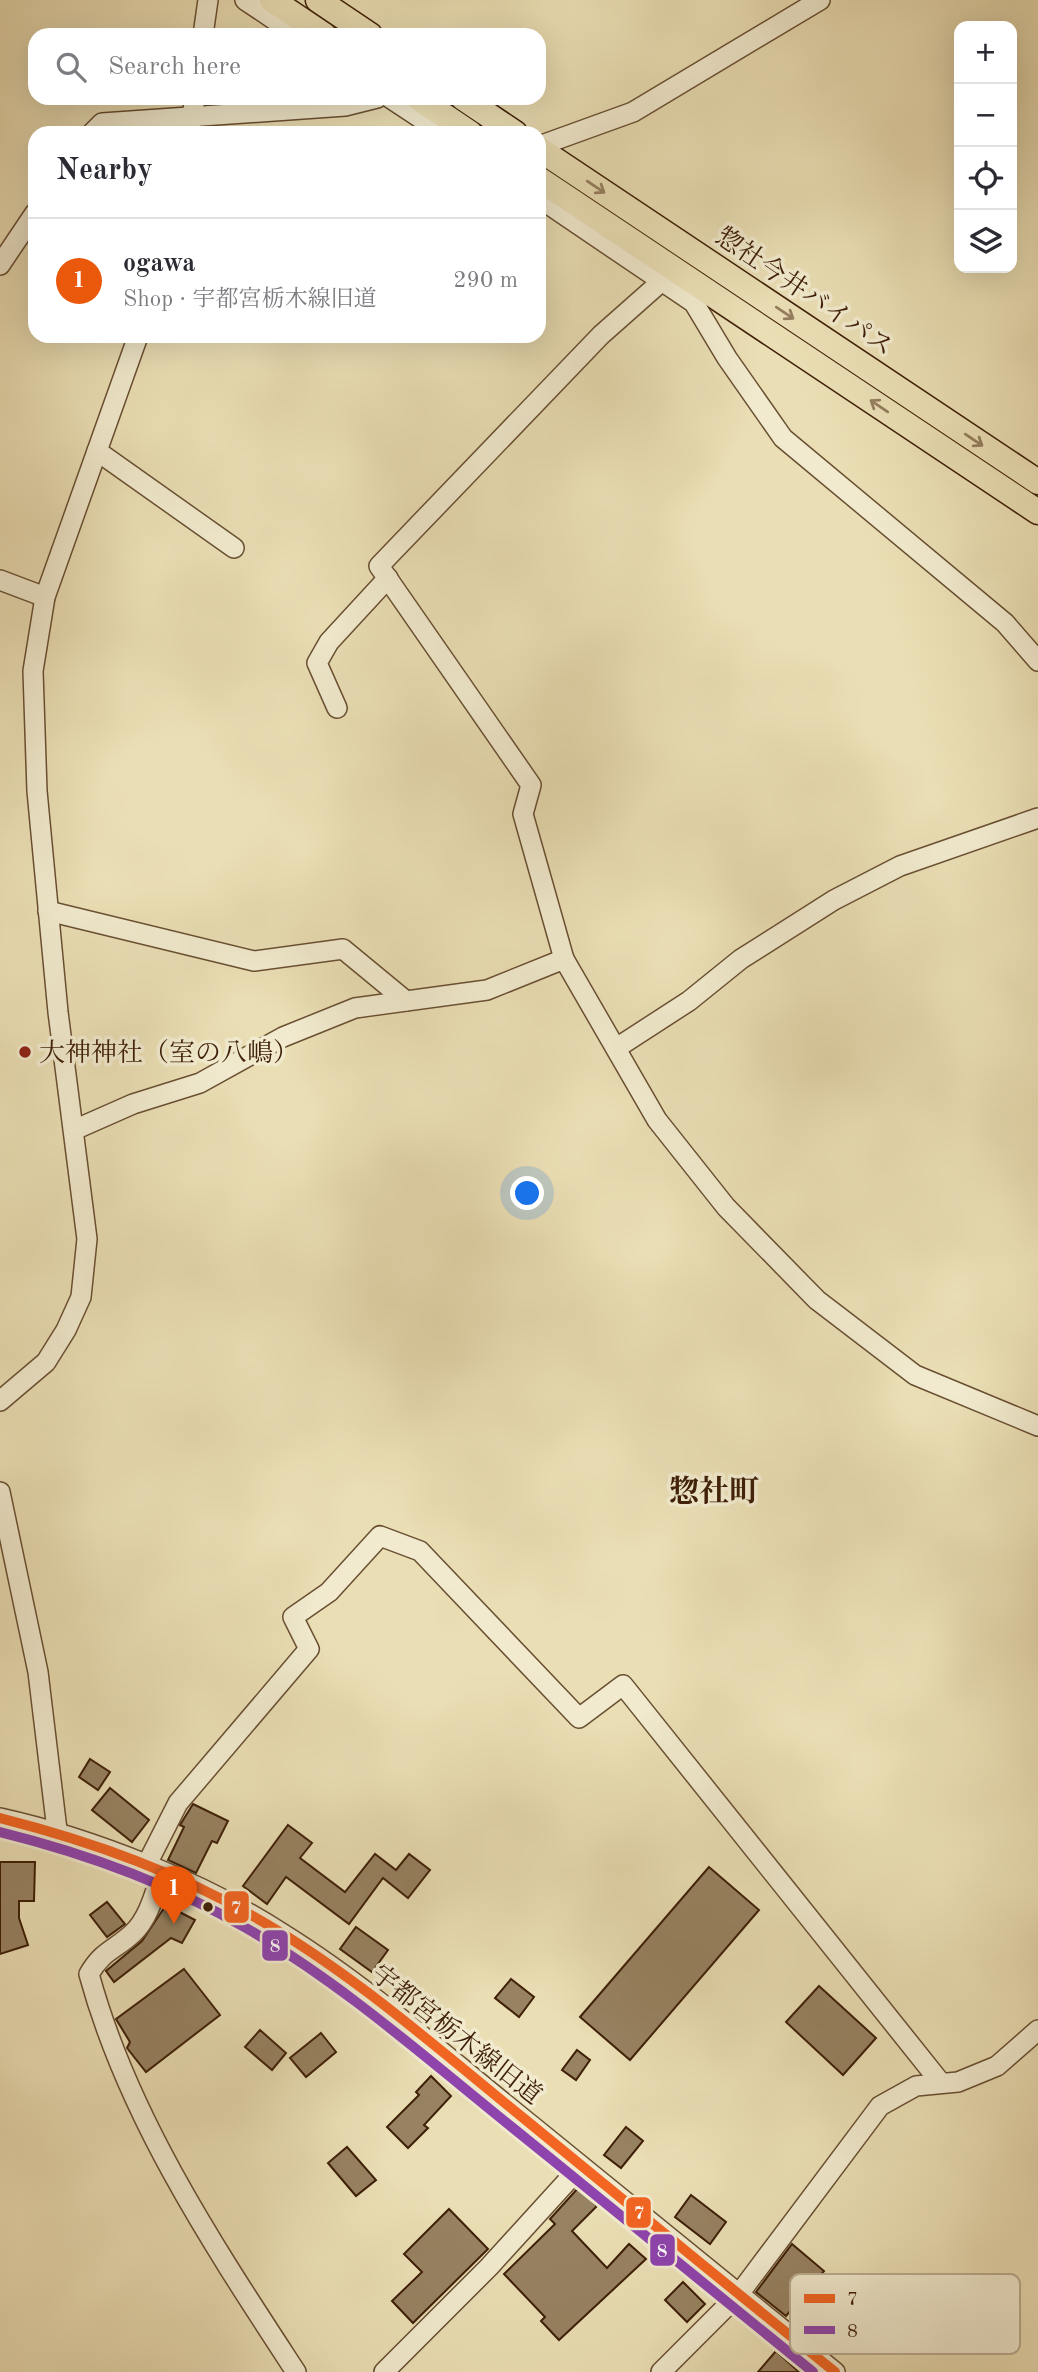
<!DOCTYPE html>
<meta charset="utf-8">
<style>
body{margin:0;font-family:"Old Standard TT","Noto Serif JP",serif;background:#f2f2f3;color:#2b2b33}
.controls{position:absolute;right:21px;top:21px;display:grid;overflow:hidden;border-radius:14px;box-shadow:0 7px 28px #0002}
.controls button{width:63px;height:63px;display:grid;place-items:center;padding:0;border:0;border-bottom:2px solid #e1e1e2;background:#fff;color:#2b2b33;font:35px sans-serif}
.you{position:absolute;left:528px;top:1194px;width:24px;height:24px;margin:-18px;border:5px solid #fff;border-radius:50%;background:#1a73e8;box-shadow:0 0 0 10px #1a73e833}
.badge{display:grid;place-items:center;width:46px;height:46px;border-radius:50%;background:#ea580c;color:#fff;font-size:23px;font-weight:700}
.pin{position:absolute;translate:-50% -58px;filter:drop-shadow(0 2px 4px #0008)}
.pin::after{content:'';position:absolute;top:37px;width:24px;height:21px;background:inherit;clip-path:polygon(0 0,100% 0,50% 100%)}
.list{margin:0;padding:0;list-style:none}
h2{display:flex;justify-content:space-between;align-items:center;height:91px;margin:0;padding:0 28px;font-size:30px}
h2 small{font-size:23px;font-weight:400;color:#7c7c81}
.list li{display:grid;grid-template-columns:46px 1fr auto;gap:21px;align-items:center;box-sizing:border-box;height:126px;padding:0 28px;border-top:2px solid #e1e1e2}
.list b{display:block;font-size:26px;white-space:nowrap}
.list p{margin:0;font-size:23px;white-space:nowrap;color:#7c7c81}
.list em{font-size:23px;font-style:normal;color:#7c7c81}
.icon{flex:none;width:38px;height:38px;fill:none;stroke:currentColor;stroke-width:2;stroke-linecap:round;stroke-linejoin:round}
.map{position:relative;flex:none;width:1038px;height:2372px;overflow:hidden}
.search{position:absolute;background:#fff;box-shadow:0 7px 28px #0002;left:28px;top:28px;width:518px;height:77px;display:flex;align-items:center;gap:18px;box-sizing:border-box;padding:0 24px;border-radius:21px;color:#7c7c81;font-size:26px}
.panel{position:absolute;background:#fff;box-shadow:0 7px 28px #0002;left:28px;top:126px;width:518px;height:217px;border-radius:21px}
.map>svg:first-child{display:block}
</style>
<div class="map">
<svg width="1038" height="2372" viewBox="0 0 1038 2372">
<rect width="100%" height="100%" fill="#eadeb4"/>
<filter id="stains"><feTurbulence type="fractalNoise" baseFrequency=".00286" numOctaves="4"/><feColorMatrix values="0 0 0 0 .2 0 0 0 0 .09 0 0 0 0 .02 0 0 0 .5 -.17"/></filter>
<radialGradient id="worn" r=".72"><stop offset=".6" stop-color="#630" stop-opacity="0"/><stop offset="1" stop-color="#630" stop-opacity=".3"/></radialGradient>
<g fill="#978261" stroke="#3e1f07" stroke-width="2">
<polygon points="90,1759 110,1772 98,1790 79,1777"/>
<polygon points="110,1788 149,1820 132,1842 92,1810"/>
<polygon points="193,1804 228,1821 217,1843 212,1841 196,1873 168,1860 184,1827 180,1825"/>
<polygon points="288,1825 312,1843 300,1858 345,1892 375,1854 396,1870 409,1854 430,1870 408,1898 383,1878 349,1924 286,1877 267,1904 243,1886"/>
<polygon points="0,1862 35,1862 34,1901 19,1901 19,1918 28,1945 0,1954"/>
<polygon points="709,1867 759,1910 630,2060 580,2017"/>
<polygon points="107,1902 125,1924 107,1937 90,1915"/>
<polygon points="166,1905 195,1920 182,1943 171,1938 114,1982 106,1971 142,1941"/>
<polygon points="356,1927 388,1950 372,1972 340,1949"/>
<polygon points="184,1969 220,2015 146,2072 127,2048 130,2042 116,2019"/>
<polygon points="511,1979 534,1997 519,2017 495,1998"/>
<polygon points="819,1986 876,2038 843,2075 786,2022"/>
<polygon points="260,2030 286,2053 272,2070 245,2047"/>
<polygon points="321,2033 336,2052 306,2077 290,2058"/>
<polygon points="577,2050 590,2060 576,2080 562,2070"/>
<polygon points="431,2076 451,2096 424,2125 428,2128 408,2148 387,2127 419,2095 416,2092"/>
<polygon points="626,2127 643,2141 621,2168 604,2155"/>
<polygon points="347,2147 376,2180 356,2196 328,2163"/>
<polygon points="579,2187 597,2206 572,2231 607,2268 629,2244 646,2259 559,2340 541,2321 545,2317 504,2274 555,2224 550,2219"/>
<polygon points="691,2195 726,2222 710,2244 675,2217"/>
<polygon points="449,2209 488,2249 413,2323 392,2301 422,2272 404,2254"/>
<polygon points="792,2244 824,2271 786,2316 756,2292"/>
<polygon points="683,2282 705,2304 687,2322 665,2300"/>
<polygon points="776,2351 799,2372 758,2372"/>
</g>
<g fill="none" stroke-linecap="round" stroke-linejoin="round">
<defs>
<g id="minor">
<polyline points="245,0 297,35"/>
<polyline points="203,35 208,0"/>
<polyline points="390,98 443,133"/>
<polyline points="92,133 102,123 345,106 377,98"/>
<polyline points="189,133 195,98"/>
<polyline points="539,146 633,112 820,0"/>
<polyline points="539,198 694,303 727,358 783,438 1005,623 1038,661"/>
<polyline points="0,265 35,213"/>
<polyline points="97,451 234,548"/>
<polyline points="0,580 45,597"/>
<polyline points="337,708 317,663 329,642 388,578"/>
<polyline points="48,911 254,961 343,949 406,1001"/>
<polyline points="564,959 523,814 531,785 379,566 601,335 662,281"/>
<polyline points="618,1047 689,1001 741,959 834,900 900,866 1038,818"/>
<polyline points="74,1130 133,1104 200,1083 283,1037 355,1008 487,990 564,959 657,1120 726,1207 817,1300 915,1375 1038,1426"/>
<polyline points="0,1401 46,1362 66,1330 81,1297 87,1239 58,1012 37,791 33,671 45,597 138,336"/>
<polyline points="0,1492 38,1672 57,1830"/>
<path d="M0,1818C91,1838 205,1883 283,1934C371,1989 450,2060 531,2125C632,2207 733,2290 835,2372"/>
<polyline points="146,1866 178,1803 309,1649 293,1617 329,1592 380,1536 420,1551 579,1718 623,1685 941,2083"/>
<path d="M162,1872C155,1892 149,1918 133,1933C115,1950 103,1950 89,1974C128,2118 215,2248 296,2372"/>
<polyline points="384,2372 489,2267 581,2166"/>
<polyline points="661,2372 739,2294 880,2106 916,2086 958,2082 997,2066 1038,2030"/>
</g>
<g id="major">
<polyline points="272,0 324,35"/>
<polyline points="318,0 370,35"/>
<polyline points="418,98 470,133"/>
<polyline points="463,98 515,133"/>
<polyline points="539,149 1038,482"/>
<polyline points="539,179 1038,512"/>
</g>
</defs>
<use href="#minor" stroke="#694f32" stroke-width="22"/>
<use href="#major" stroke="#3e1f07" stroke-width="27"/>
<use href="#minor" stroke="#f1eace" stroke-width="19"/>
<use href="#major" stroke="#eadeb4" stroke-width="24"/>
<defs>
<path id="bus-1" d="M0,1818C87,1840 173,1870 251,1915C351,1971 438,2049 527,2121C629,2205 732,2289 835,2372"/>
<path id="bus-2" d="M0,1832C85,1853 170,1884 246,1928C343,1984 426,2058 513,2128C613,2209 712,2291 813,2372"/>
</defs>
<use href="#bus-1" stroke="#f1eace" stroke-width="16"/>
<use href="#bus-2" stroke="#f1eace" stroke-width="16"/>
<use href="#bus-1" stroke="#f26522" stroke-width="10"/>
<use href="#bus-2" stroke="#8e44ad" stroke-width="10"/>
</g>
<defs><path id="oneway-shaft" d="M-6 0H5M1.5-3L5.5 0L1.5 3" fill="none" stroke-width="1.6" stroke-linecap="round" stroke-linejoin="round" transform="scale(1.75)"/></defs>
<g stroke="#947e5e">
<use href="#oneway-shaft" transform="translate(596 187) rotate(34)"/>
<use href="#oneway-shaft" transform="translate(785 313) rotate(34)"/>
<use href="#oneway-shaft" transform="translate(879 406) rotate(-146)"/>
<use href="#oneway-shaft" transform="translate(974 440) rotate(34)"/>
</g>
<circle fill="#8f2418" stroke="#f1eace" stroke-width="2.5" cx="25" cy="1052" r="7"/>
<circle fill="#3e1f07" stroke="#f1eace" stroke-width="2.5" cx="208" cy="1907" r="6"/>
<g text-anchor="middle" stroke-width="7" stroke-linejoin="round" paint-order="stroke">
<g font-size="26" fill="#3e1f07" stroke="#f1eace">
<text transform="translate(805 291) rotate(34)" y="9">惣社今井バイパス</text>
<text transform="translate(457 2034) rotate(38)" y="9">宇都宮栃木線旧道</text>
</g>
<g font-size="26" fill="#3e1f07" stroke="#f1eace" text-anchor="start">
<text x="39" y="1061">大神神社（室の八嶋）</text>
</g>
<g font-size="30" font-weight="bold" fill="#3e1f07" stroke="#f1eace">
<text x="714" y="1501">惣社町</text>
</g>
</g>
<rect x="790" y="2274" width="230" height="80" rx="10" fill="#f1eace" stroke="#bbad92" stroke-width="2"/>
<rect x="804" y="2294" width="31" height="9" fill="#f26522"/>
<rect x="804" y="2326" width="31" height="8" fill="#8e44ad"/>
<g font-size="19" fill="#3e1f07">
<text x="847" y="2305">7</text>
<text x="847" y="2337">8</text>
</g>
<g stroke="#f1eace" stroke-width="2.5">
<rect x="223" y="1890" width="27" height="34" rx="7" fill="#f26522"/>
<rect x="261" y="1929" width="28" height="33" rx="7" fill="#8e44ad"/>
<rect x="625" y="2196" width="27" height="33" rx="7" fill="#f26522"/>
<rect x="649" y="2233" width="27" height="34" rx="7" fill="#8e44ad"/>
</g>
<g font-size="19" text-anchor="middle" font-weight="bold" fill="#fff">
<text x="236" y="1914">7</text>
<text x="275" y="1952">8</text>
<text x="639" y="2219">7</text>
<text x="662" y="2257">8</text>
</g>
<rect width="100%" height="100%" filter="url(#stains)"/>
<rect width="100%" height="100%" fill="url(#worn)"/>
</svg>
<div class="controls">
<button>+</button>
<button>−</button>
<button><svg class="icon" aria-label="locate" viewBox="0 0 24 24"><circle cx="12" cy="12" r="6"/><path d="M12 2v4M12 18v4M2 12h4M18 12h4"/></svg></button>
<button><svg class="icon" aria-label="layers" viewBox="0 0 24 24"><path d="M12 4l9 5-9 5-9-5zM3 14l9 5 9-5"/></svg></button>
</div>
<div class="you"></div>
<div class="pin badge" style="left:174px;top:1924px">1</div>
<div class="search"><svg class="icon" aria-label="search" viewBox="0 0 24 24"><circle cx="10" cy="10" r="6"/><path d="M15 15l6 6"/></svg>Search here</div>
<section class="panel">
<h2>Nearby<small></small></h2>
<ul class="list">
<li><span class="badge">1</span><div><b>ogawa</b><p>Shop · 宇都宮栃木線旧道</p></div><em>290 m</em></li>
</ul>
</section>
</div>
